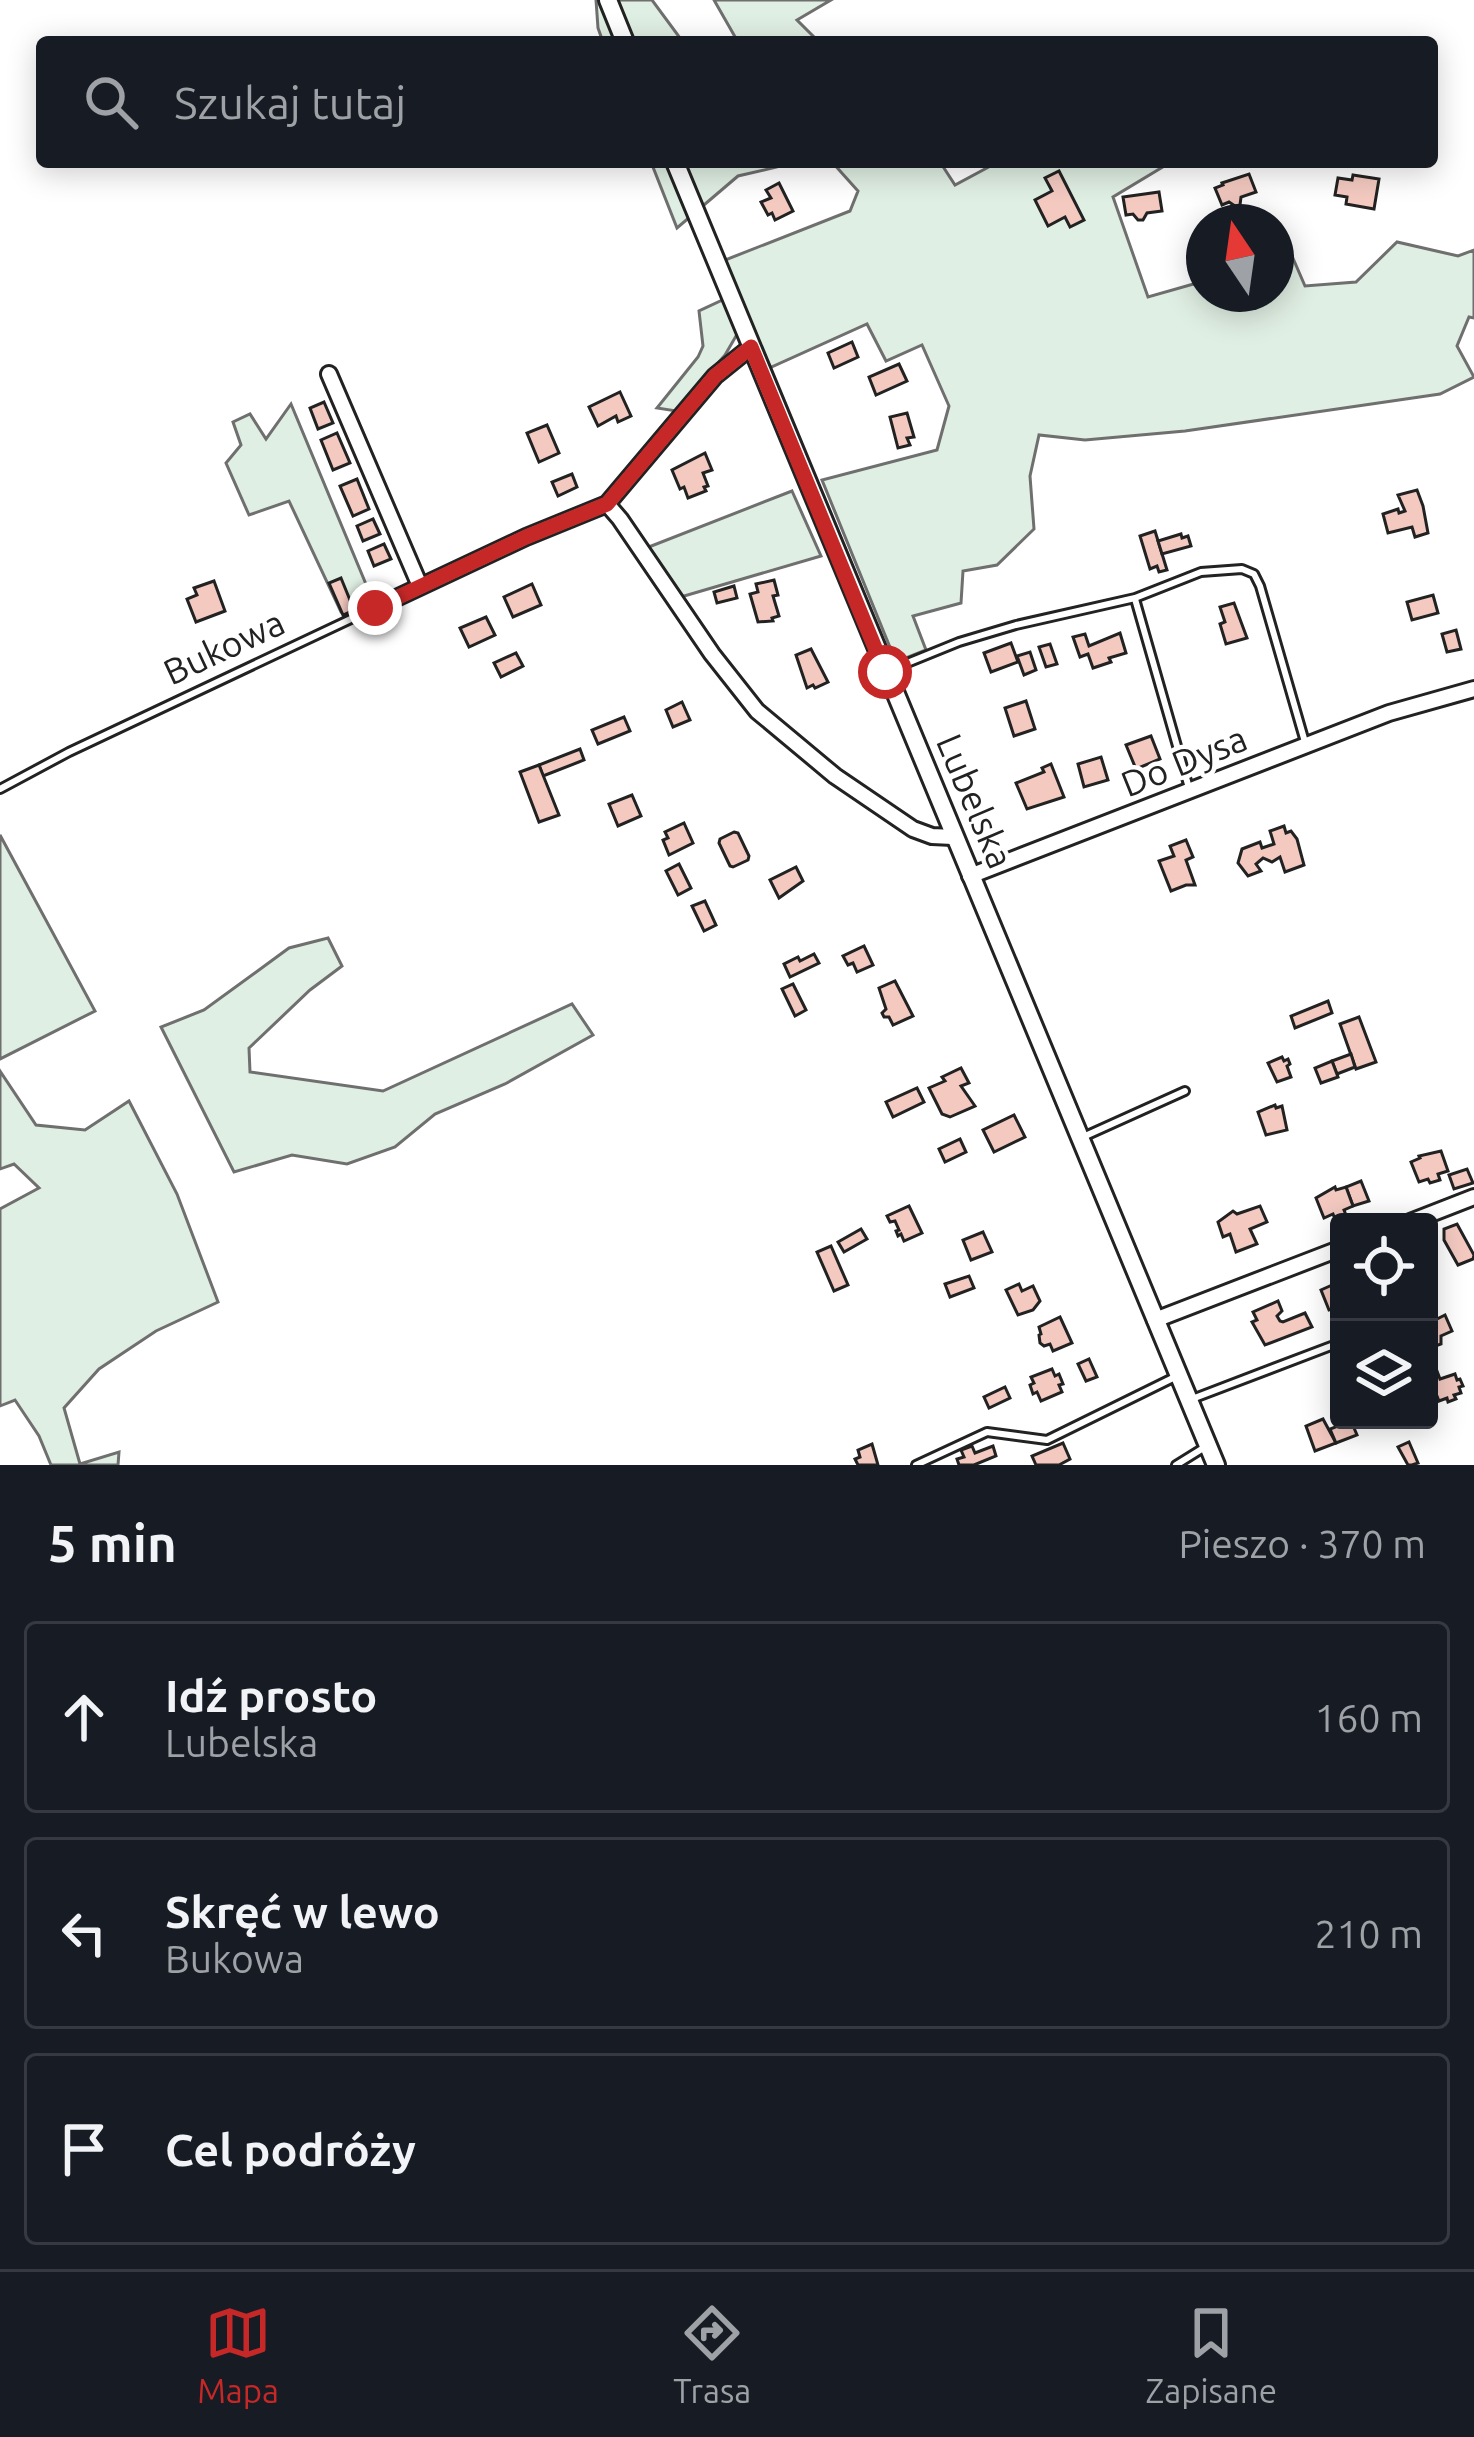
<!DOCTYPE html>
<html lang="pl">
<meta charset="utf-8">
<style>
body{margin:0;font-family:Ubuntu,sans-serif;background:#242831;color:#f1f3f6}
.controls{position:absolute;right:36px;bottom:36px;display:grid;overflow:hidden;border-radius:12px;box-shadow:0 6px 30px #0003}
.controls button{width:108px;height:108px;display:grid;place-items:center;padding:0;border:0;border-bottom:3px solid #363941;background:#171b24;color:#f1f3f6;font:60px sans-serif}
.compass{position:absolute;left:1186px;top:204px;width:108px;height:108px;border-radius:50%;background:#171b24;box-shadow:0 6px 30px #0003;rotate:347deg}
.stop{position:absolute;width:36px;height:36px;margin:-27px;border:9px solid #c62828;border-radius:50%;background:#fff}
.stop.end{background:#c62828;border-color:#fff;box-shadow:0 3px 12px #0008}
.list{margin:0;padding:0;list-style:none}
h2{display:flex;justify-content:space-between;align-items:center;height:156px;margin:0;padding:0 48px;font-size:51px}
h2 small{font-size:39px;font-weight:400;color:#9ea1a6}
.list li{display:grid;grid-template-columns:78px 1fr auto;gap:36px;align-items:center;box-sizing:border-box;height:192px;margin:0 24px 24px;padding:0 24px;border:3px solid #363941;border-radius:12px}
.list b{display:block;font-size:45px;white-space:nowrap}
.list p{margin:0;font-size:39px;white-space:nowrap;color:#9ea1a6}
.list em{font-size:39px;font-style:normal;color:#9ea1a6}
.icon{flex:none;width:66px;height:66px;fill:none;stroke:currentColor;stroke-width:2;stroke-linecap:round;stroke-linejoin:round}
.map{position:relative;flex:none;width:1474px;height:1465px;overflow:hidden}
.search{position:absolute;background:#171b24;box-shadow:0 6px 30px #0003;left:36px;right:36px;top:36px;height:132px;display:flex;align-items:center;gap:30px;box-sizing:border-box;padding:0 42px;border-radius:12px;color:#9ea1a6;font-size:45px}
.sheet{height:804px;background:#171b24}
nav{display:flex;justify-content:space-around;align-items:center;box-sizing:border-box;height:168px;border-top:3px solid #363941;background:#171b24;font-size:33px;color:#9ea1a6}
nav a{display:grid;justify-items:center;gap:6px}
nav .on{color:#c62828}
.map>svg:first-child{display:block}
</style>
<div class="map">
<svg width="1474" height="1465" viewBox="0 0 1474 1465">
<rect width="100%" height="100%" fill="#fff"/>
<g fill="#e0efe3" stroke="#6f6f6f" stroke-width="3">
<polygon points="596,0 652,0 683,42 603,42 598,28"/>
<polygon points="714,0 831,0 797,20 819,42 738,42"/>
<polygon points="651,162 782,162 777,167 738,176 677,228"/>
<polygon points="832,162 940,162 955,185 998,162 1171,162 1113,197 1148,297 1204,281 1204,294 1276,294 1276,261 1292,256 1305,286 1356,282 1397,242 1458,256 1474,250 1474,318 1469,317 1457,346 1474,377 1440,394 1185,431 1085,440 1039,435 1030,476 1034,529 997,565 963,571 961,603 913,616 926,650 896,662 822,480 937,450 949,406 922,345 886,361 867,324 767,369 749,329 736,336 725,355 676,411 657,408 698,357 703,346 699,311 733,295 720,262 850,211 858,191"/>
<polygon points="291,404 373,601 341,612 289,501 249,515 226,463 241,445 233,422 250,414 266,439"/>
<polygon points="792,491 821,556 674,599 641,550"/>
<polygon points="0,835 95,1011 0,1059"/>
<polygon points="328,938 342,966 310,990 249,1048 250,1072 383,1091 572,1004 593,1035 505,1084 435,1114 395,1147 347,1164 292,1155 234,1172 161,1027 204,1010 289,948"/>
<polygon points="0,1071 36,1125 85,1130 129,1101 177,1194 218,1302 156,1331 99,1369 64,1408 80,1464 119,1452 118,1465 51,1465 39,1436 15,1400 0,1406 0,1209 39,1188 14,1164 0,1169"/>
</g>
<g fill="#f3c9c0" stroke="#222" stroke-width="3">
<polygon points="1059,171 1084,220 1070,227 1065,217 1048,226 1035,200 1052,191 1045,178"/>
<polygon points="1249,174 1256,192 1241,197 1240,205 1235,206 1229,202 1222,205 1215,188 1223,185 1222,183"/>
<polygon points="1353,175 1379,179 1374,209 1346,204 1347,197 1335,195 1338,178 1352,180"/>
<polygon points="779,183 793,211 775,220 772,213 768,215 761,202 771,198 766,190"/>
<polygon points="1159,192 1162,211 1147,213 1143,220 1138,220 1133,214 1126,215 1123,197"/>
<polygon points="852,342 858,357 834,368 828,353"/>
<polygon points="899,364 907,381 876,395 869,377"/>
<polygon points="620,392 631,416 618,422 616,416 598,426 589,407"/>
<polygon points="324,402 333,423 318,429 310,408"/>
<polygon points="907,413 914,437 907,438 910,445 898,448 890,417"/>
<polygon points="547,425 559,453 539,462 527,433"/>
<polygon points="337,433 350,463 333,470 321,440"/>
<polygon points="705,453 712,470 703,473 708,486 704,487 706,491 688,498 684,487 680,489 672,470"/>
<polygon points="572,474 577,487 558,496 552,482"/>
<polygon points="357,479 369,509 353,516 340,486"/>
<polygon points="1417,490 1423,506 1428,533 1415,537 1412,527 1388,533 1383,514 1398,509 1399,513 1405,511 1398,495"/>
<polygon points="373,519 380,534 363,541 357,526"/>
<polygon points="1155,531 1167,570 1159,572 1157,566 1150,569 1140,536"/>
<polygon points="1181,534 1182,538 1188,536 1191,546 1162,554 1158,541"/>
<polygon points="384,544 391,559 374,566 368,551"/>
<polygon points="341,578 354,610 343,615 329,583"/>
<polygon points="774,580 778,595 773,596 779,616 772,618 773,621 758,622 750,594 758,592 756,584"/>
<polygon points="214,581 225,611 196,622 187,599 197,595 194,588"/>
<polygon points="532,584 541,605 513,617 504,597"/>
<polygon points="734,586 737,598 717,603 714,592"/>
<polygon points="1433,595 1438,613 1412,620 1407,602"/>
<polygon points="1234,603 1247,638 1226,644 1220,624 1225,622 1220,607"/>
<polygon points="486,617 495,635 469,647 460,628"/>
<polygon points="1456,630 1461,649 1447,652 1442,634"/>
<polygon points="1120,633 1126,653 1109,658 1111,662 1093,668 1088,654 1080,657 1073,637 1085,634 1089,646"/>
<polygon points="1011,643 1018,662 991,672 984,653"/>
<polygon points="1050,644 1057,664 1046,667 1039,647"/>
<polygon points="811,649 828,682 815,688 813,685 807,688 796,655"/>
<polygon points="1030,652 1036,670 1024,675 1017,656"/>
<polygon points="516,653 523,666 501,677 494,663"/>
<polygon points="1026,701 1035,729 1014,736 1005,708"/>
<polygon points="682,702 690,720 673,727 666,710"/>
<polygon points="624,717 630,731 598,744 592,730"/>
<polygon points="1151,736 1160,759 1136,769 1126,745"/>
<polygon points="580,749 584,760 543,776 539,765"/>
<polygon points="1101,757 1108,780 1084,787 1078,764"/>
<polygon points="1051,764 1064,797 1027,809 1016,783 1044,772 1042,768"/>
<polygon points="539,765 559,815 539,822 520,772"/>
<polygon points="632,795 641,816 618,826 609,804"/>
<polygon points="684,823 693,843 669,855 663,840 668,838 665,832"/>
<polygon points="1284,826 1286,833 1291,831 1297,839 1304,865 1285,872 1280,857 1272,862 1263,858 1256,864 1261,871 1248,876 1238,863 1242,849 1260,842 1262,848 1274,844 1270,831"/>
<polygon points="734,832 738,833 749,856 748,860 733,867 730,866 719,843 720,839"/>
<polygon points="1186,840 1193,857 1186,860 1195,885 1186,885 1171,891 1159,861 1174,856 1170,846"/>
<polygon points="679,864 691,888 678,895 666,871"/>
<polygon points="796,867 803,881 779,898 770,880"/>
<polygon points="705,901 716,925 704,931 692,906"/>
<polygon points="864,946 873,965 857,972 853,963 848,965 843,956"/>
<polygon points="814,954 819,963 790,977 784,964 798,957 800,961"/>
<polygon points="895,981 913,1016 893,1025 889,1017 884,1017 882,1013 886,1009 879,988"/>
<polygon points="793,984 806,1010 795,1016 782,989"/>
<polygon points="1328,1001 1332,1013 1295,1028 1291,1016"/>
<polygon points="1359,1017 1376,1062 1356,1069 1340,1024"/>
<polygon points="1351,1054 1355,1067 1337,1074 1332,1061"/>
<polygon points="1282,1057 1284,1061 1288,1059 1290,1064 1287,1066 1291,1077 1277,1082 1268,1063"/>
<polygon points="1332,1061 1338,1077 1321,1083 1315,1068"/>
<polygon points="961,1068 969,1083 961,1086 975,1106 950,1117 942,1114 929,1088 945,1081 942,1077"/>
<polygon points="917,1088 924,1102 893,1117 886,1102"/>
<polygon points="1275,1105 1276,1108 1282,1106 1287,1130 1266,1135 1258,1112"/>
<polygon points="1014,1115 1025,1137 994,1152 983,1130"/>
<polygon points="960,1139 966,1152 945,1162 939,1149"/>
<polygon points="1441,1151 1448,1171 1438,1174 1440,1180 1430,1183 1428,1179 1419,1182 1411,1162 1420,1158 1419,1156"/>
<polygon points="1467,1169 1473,1183 1454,1189 1449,1175"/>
<polygon points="1361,1181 1369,1201 1353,1206 1346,1187"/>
<polygon points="1335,1187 1336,1190 1346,1187 1353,1206 1344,1210 1346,1215 1335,1219 1333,1214 1324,1218 1316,1198"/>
<polygon points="909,1206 922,1233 904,1241 901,1234 898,1236 896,1231 899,1230 895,1221 890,1222 887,1216"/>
<polygon points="1260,1206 1267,1222 1250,1229 1257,1244 1236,1252 1230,1234 1223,1237 1218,1222 1233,1211 1237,1214"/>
<polygon points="1457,1224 1474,1255 1473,1259 1458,1265 1444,1240 1444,1229"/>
<polygon points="861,1229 867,1239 844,1252 838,1242"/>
<polygon points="983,1232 992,1252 971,1260 963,1240"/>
<polygon points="831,1246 848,1285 834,1291 817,1252"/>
<polygon points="969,1276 974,1288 950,1297 945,1284"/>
<polygon points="1339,1282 1339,1307 1329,1310 1321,1290"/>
<polygon points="1019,1284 1022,1291 1033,1286 1040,1301 1033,1310 1018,1315 1006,1290"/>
<polygon points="1278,1301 1282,1311 1277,1316 1280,1321 1283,1322 1305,1313 1312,1327 1265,1345 1252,1322 1257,1320 1253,1312"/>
<polygon points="1431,1311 1435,1320 1445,1315 1452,1331 1441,1336 1441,1344 1433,1347 1429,1346"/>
<polygon points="1060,1317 1072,1343 1053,1351 1050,1344 1044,1346 1040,1343 1039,1335 1041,1334 1039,1327"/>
<polygon points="1089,1359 1097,1377 1086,1381 1078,1364"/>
<polygon points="1052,1369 1055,1376 1059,1374 1063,1384 1059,1385 1062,1392 1041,1401 1037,1392 1033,1394 1030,1385 1034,1383 1031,1377"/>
<polygon points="1437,1371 1440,1379 1455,1374 1457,1380 1460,1379 1463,1386 1459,1387 1461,1393 1454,1395 1456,1399 1448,1402 1447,1398 1439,1401 1437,1396 1433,1398 1430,1390 1435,1388 1433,1383 1429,1384 1429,1374"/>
<polygon points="1005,1387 1010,1398 989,1408 984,1397"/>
<polygon points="1323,1419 1336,1443 1315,1451 1306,1426"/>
<polygon points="1351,1421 1357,1435 1336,1443 1330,1429"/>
<polygon points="1409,1442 1418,1463 1412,1465 1408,1465 1398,1447"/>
<polygon points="1063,1443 1070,1459 1059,1465 1036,1465 1032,1456"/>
<polygon points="872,1444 878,1465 858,1465 855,1459 860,1457 858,1450"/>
<polygon points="972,1446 975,1453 993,1446 996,1456 974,1465 959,1465 957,1459 964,1457 961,1450"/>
</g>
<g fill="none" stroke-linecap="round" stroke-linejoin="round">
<defs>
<g id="service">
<polyline points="1135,599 1189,788"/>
<polyline points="890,670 959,642 1016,625 1135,598 1201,572 1242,569 1254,574 1260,586 1305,742"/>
<polyline points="0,789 69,752 372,609"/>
<polyline points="1083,1137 1185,1091"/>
<polyline points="1192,1399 1339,1343"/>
<polyline points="916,1465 987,1432 1047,1440 1177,1376"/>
<polyline points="1176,1465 1205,1447"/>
</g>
<g id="minor">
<polyline points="329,374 420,586"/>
<polyline points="607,504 620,519 712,654 757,711 835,776 913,829 932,836 953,837"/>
<polyline points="375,608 526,537 607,504 715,376 751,347"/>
<polyline points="970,876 1389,713 1474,689"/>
<polyline points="1410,1222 1474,1197"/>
<polyline points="1155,1320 1339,1249"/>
</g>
<g id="tertiary">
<polyline points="608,0 625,42"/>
<polyline points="675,162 1216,1465"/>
</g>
</defs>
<use href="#service" stroke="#222" stroke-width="12"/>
<use href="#minor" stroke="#222" stroke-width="20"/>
<use href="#tertiary" stroke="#222" stroke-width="22"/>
<use href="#service" stroke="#fff" stroke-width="6"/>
<use href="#minor" stroke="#fff" stroke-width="14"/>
<use href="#tertiary" stroke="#fff" stroke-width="16"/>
</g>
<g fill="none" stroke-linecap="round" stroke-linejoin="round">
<polyline stroke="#c62828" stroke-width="15" points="375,608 526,537 607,504 715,376 751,347 885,672"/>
</g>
<g text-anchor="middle" stroke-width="9" stroke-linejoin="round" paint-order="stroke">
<g font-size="36" fill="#222" stroke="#fff">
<text transform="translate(224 647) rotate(-25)" y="13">Bukowa</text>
<text transform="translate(1184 761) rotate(-22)" y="13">Do Dysa</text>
<text transform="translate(975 801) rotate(67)" y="13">Lubelska</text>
</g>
</g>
</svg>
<div class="controls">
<button><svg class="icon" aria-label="locate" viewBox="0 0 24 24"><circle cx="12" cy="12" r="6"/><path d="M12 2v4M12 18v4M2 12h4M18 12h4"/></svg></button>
<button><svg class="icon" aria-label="layers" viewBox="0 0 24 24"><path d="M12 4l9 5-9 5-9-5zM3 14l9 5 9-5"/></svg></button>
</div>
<svg class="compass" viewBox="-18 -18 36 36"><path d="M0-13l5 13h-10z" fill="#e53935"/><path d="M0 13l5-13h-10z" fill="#9ea1a6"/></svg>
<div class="stop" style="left:885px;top:672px"></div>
<div class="stop end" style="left:375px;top:608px"></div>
<div class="search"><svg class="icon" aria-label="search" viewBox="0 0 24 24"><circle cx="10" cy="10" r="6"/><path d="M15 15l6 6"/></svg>Szukaj tutaj</div>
</div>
<section class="sheet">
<h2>5 min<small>Pieszo · 370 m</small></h2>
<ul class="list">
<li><svg class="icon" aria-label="ahead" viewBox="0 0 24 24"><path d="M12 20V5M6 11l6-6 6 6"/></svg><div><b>Idź prosto</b><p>Lubelska</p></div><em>160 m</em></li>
<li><svg class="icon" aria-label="left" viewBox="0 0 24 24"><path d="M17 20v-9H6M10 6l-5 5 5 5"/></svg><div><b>Skręć w lewo</b><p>Bukowa</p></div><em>210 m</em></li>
<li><svg class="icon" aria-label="arrive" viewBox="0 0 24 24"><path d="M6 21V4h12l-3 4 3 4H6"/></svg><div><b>Cel podróży</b></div></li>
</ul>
</section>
<nav>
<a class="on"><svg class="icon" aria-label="map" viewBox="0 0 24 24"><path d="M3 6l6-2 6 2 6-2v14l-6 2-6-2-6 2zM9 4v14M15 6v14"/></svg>Mapa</a>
<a><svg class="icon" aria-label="directions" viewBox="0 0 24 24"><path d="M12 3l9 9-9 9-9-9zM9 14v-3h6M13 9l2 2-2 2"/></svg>Trasa</a>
<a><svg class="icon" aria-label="saved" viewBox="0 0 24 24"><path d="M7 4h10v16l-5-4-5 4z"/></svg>Zapisane</a>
</nav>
